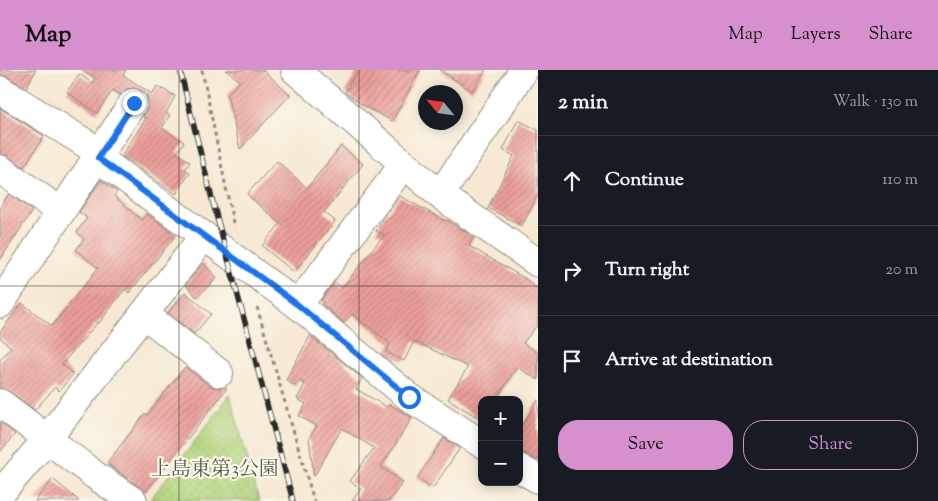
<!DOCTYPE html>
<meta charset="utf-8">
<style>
body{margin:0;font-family:"Sorts Mill Goudy","Noto Serif JP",serif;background:#20242c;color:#f1f3f6}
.controls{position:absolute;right:15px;bottom:15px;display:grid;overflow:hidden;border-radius:10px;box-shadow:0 2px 12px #0003}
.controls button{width:45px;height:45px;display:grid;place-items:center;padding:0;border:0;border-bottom:1px solid #363941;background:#171b24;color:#f1f3f6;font:25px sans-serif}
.compass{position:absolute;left:418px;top:15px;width:45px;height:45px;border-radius:50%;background:#171b24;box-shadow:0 2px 12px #0003;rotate:299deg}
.stop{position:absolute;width:15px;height:15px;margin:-11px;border:4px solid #1a73e8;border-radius:50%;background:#fff}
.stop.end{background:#1a73e8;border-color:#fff;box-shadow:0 1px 5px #0008}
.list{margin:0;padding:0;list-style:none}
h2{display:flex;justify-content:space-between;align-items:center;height:65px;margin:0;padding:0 20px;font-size:21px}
h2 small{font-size:16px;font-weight:400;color:#9ea1a6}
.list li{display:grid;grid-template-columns:32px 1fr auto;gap:15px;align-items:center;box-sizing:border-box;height:90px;padding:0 20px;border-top:1px solid #363941}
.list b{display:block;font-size:19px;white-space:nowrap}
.list em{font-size:16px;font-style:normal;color:#9ea1a6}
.actions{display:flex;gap:10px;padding:15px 20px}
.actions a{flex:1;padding:11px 0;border:1px solid #d690ce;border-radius:20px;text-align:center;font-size:18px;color:#d690ce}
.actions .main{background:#d690ce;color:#111}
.icon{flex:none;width:28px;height:28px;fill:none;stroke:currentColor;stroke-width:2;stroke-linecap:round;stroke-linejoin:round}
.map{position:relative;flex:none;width:538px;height:431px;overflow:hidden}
header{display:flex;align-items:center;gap:30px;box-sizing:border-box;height:70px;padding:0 25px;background:#d690ce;color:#111}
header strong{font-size:24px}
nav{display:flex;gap:28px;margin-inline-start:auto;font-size:18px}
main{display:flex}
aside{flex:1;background:#171b24}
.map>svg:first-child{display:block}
</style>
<header>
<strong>Map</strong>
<nav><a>Map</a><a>Layers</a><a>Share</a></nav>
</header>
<main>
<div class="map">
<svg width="538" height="431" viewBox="0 0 538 431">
<defs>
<pattern id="park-dots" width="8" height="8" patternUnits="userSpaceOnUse" patternTransform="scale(1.25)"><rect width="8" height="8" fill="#b1d37b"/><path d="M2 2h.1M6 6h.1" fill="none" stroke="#98b56a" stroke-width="1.8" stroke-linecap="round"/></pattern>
<pattern id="building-hatch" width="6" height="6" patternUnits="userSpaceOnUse" patternTransform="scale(1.25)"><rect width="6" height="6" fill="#ec9f9a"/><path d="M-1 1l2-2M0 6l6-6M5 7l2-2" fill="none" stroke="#bf827e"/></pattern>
</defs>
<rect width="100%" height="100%" fill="#fbf7ec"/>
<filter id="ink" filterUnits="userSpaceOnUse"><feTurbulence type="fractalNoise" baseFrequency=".02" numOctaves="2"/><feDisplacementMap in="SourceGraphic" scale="10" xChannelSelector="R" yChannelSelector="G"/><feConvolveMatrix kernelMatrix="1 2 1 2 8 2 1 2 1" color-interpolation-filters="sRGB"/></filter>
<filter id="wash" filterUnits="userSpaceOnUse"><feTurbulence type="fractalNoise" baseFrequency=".0096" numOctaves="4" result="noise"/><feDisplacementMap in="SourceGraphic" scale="20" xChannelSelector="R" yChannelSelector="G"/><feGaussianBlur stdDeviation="1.12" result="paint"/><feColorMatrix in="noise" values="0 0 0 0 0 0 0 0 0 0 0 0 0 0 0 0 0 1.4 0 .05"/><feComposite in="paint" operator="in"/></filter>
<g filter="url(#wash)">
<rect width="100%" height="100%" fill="#f6e8d2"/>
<polygon fill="url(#park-dots)" stroke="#6e7f53" points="230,325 259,431 150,430"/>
<g id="blocks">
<g fill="url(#building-hatch)">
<polygon points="0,0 36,0 26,18 8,7 0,4"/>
<polygon points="82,0 126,0 123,5 152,24 157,16 175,26 166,43 170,45 162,58 184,72 177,83 190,92 185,99 190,103 176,124 122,86 146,48 143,47 148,34 147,26 141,20 134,18 126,19 120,25 113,20 97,43 67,22 79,4 92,13 95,8"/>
<polygon points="226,0 263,0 290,25 240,79 227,25 240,11"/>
<polygon points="358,0 420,0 392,51 361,34 345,22"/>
<polygon points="440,0 486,0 472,21"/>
<polygon points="0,38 44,66 24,97 9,86 0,84"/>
<polygon points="518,50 538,60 538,125 522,156 488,138 514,86 503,80"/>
<polygon points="341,76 363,94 324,142 335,151 294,202 262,176 280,154 247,124 277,91 307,118"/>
<polygon points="101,110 117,122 114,126 142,150 147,144 176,165 129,223 125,219 99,253 98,252 62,294 73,304 59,321 55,317 35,340 9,321 0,318 0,290 11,277 0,268 0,262 22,233 52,256 98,198 76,180 84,169 77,162 87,148 79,142"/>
<polygon points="9,124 32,141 0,190 0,138"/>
<polygon points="400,126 445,151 446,150 458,157 474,167 469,176 524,208 538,219 538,254 523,273 538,283 538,310 517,297 496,330 482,330 482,350 448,329 468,297 414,271 404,291 386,282 390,273 352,244 344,253 322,234 324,232 321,230 335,212 342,218 384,165 376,161 385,146"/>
<polygon points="203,193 217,208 197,227 186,215"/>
<polygon points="185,222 211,244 194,264 168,243"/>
<polygon points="310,266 362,308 356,319 387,337 389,334 412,348 381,397 403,412 389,431 352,431 361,419 350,411 374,378 342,358 314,406 309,368 317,356 299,346 306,334 297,329 305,314 299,310 294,316 286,310"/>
<polygon points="185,297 210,316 217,318 227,318 146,422 107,393 145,344 147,345"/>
<polygon points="538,330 538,391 527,384 519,382 519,360"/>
<polygon points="0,353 15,364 0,382"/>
<polygon points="444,368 460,378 433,418 417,408"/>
<polygon points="53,409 79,431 35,431"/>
</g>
</g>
</g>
<g filter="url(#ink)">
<use href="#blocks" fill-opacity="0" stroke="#908a7e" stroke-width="1"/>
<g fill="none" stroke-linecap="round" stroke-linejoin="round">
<defs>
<g id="minor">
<polyline points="295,0 440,125 538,193"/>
<polyline points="0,20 101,83"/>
<polyline points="98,88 298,235 409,327 482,374"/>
<polyline points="0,99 61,142"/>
<polyline points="440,125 524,0"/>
<polyline points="0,234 133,33"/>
<polyline points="298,235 404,94"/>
<polyline points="144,244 219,303"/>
<polyline points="0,333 96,406 133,431"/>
<polyline points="519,398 538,409"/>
<polyline points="0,424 47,369 204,166"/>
</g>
</defs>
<use href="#minor" stroke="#908a7e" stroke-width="30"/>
<g stroke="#908a7e" stroke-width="3" stroke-dasharray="4 4" stroke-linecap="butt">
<polyline points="202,0 234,157"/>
<polyline points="257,237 314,431"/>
</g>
<use href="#minor" stroke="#fff" stroke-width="28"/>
<defs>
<polyline id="rail" points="180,0 213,133 293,431"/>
</defs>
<use href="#rail" stroke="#2b2b2b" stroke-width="5.5"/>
<use href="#rail" stroke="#fbf7ec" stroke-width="4" stroke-dasharray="11" stroke-linecap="butt"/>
</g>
</g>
<g fill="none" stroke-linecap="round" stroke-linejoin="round" filter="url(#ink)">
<polyline stroke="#1a73e8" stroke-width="6" points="134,33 98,88 298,235 409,327"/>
</g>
<path fill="none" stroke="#2b2b2b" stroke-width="1" stroke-opacity="0.55" d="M179,0V431M359,0V431M0,216H538"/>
<g text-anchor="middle" stroke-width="4.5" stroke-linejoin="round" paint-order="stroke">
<g font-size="20" fill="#535d43" stroke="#fbf7ec">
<text x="215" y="405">上島東第3公園</text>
</g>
</g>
</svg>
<div class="controls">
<button>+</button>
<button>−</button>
</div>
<svg class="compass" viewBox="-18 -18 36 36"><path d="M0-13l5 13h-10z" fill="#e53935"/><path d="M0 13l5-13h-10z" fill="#9ea1a6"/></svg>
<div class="stop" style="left:409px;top:327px"></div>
<div class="stop end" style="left:134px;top:33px"></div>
</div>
<aside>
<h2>2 min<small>Walk · 130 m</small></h2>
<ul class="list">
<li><svg class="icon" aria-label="ahead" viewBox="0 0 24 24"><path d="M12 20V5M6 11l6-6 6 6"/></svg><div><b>Continue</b></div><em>110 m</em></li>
<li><svg class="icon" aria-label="right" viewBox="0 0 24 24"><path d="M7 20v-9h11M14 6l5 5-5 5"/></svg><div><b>Turn right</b></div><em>20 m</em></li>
<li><svg class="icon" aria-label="arrive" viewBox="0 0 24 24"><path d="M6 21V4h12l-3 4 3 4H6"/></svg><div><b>Arrive at destination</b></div></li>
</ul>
<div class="actions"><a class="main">Save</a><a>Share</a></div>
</aside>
</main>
